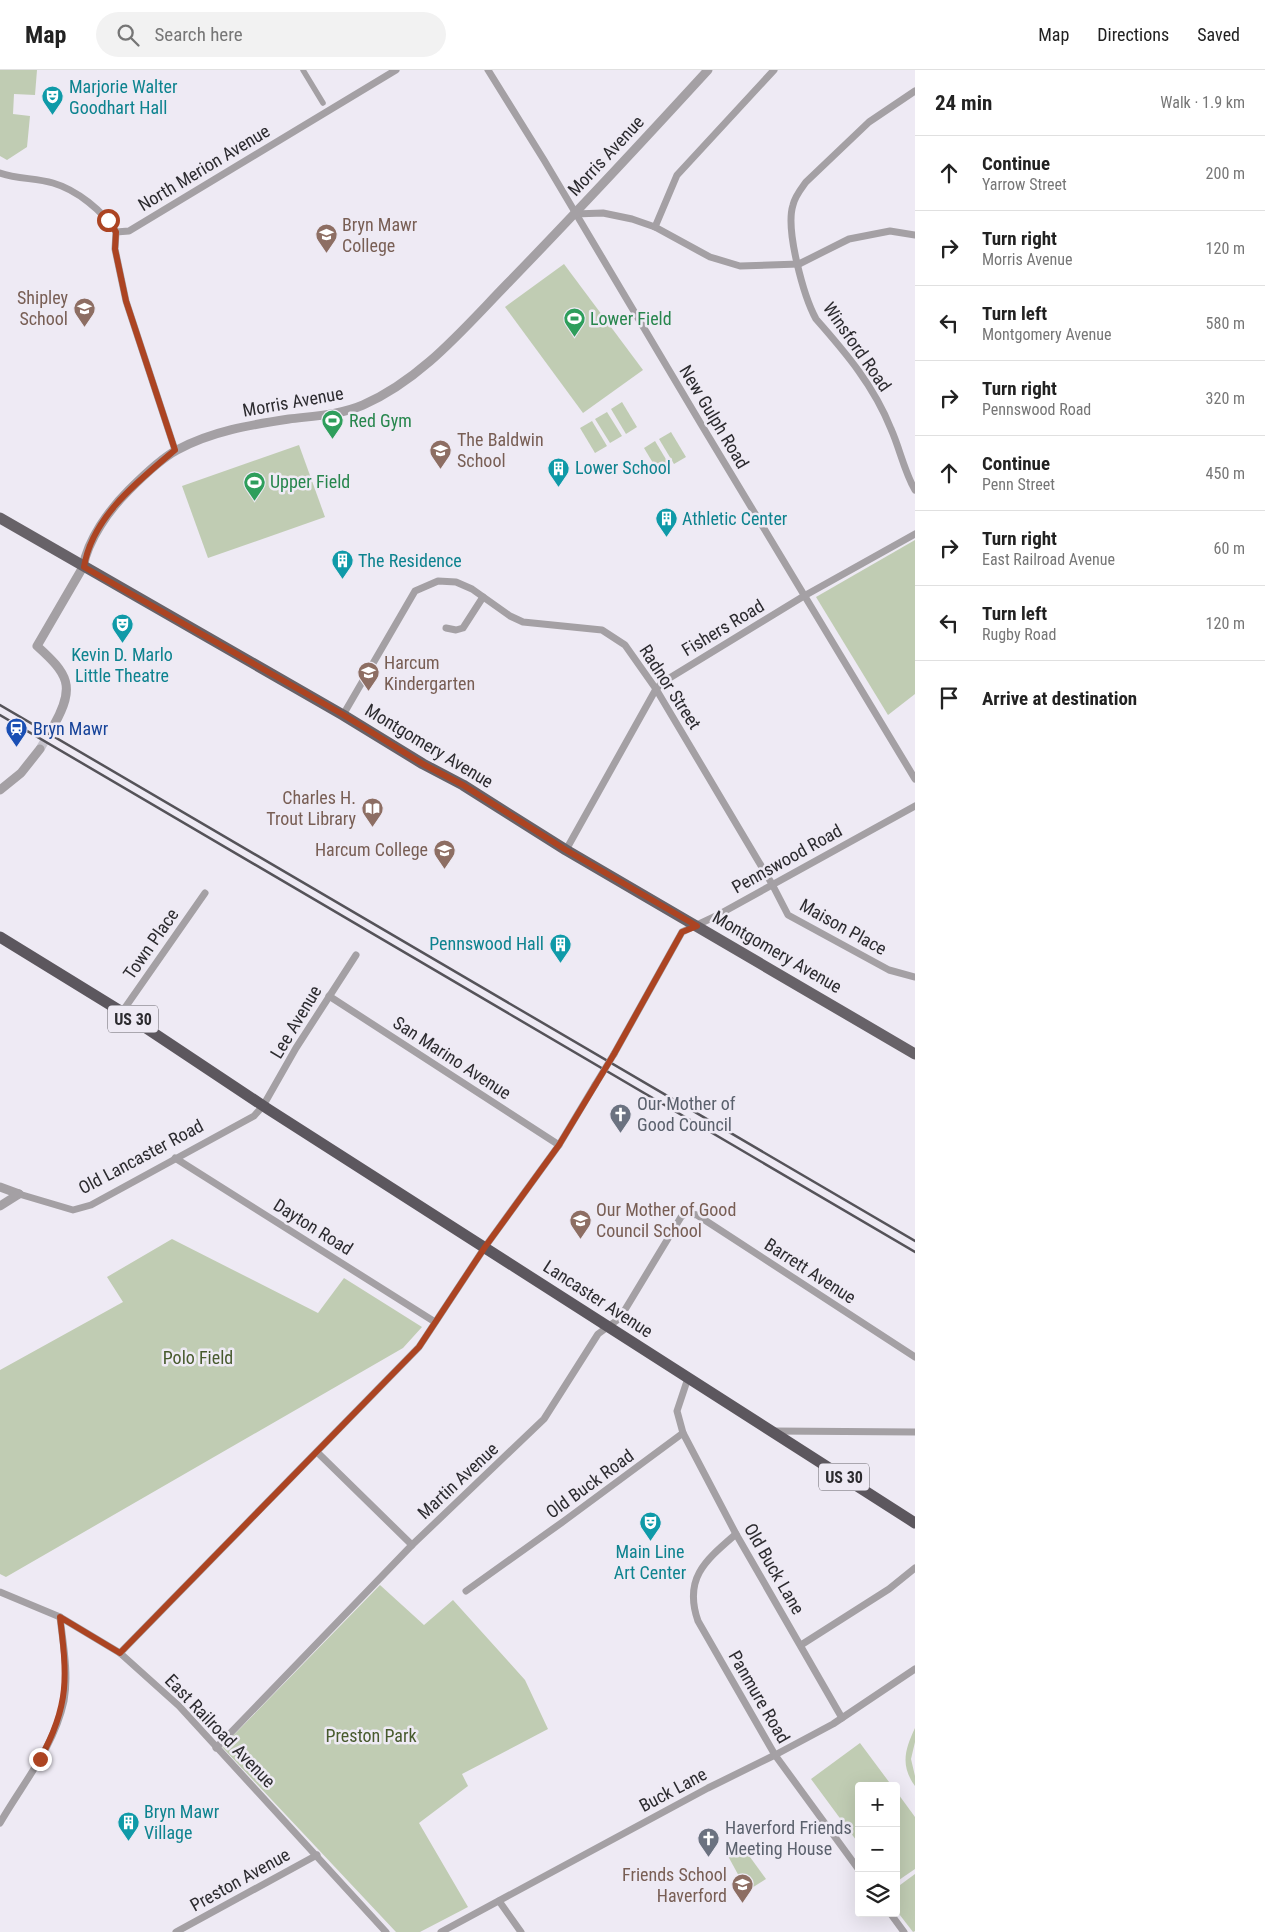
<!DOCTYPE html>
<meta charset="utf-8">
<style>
body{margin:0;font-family:"Roboto Condensed",sans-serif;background:#f2f2f2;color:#222}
.controls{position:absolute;right:15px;bottom:15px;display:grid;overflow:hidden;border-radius:5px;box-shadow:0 5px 20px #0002}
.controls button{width:45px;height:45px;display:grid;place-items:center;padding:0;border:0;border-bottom:1px solid #e0e0e0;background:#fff;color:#222;font:25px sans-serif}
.stop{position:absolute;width:15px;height:15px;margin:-11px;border:4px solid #ac4422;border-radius:50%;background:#fff}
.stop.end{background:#ac4422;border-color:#fff;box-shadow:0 1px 5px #0008}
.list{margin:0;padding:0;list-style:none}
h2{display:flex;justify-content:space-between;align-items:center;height:65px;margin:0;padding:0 20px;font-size:21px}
h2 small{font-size:16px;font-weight:400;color:#767676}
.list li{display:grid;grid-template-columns:32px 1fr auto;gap:15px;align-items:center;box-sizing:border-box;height:75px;padding:0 20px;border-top:1px solid #e0e0e0}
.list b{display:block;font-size:19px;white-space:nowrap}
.list p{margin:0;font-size:16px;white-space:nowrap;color:#767676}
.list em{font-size:16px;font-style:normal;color:#767676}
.icon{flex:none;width:28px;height:28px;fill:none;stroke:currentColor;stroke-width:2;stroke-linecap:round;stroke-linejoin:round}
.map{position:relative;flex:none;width:915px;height:1862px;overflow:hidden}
header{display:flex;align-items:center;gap:30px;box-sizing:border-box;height:70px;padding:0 25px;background:#fff;border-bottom:1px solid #e0e0e0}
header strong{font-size:24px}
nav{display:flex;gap:28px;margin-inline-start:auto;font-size:18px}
.search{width:350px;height:45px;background:#f2f2f2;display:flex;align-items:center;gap:12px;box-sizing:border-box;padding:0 18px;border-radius:28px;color:#767676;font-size:19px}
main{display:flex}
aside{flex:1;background:#fff}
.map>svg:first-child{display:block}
</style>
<header>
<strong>Map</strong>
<div class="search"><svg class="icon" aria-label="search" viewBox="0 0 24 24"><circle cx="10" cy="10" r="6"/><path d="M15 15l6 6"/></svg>Search here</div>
<nav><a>Map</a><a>Directions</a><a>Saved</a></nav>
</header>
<main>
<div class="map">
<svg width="915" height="1862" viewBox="0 0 915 1862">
<rect width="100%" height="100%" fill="#eeeaf4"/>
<g fill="#c0ccb3">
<polygon points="0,0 37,0 35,25 14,24 13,44 30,46 27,77 7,90 0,86"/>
<polygon points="564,194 643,300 583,343 505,237"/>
<polygon points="622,332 637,357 626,364 611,339"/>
<polygon points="607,342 622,366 610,373 595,349"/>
<polygon points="592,351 607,376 595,383 580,358"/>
<polygon points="671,362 686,387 674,394 659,369"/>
<polygon points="655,371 670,396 659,403 644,378"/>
<polygon points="299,375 325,447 208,488 182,416"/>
<polygon points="915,470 915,624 888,645 816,527"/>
<polygon points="172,1169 318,1243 344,1208 422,1257 403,1278 6,1507 0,1504 0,1300 123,1232 107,1207"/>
<polygon points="380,1515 424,1555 453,1530 525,1610 548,1659 462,1704 468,1716 419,1753 468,1837 420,1862 396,1862 222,1677"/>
<path d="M915,1658V1672L911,1689L915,1706V1716C900,1696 905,1679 915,1658Z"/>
<polygon points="860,1673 892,1716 859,1716 859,1774 811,1709"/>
<polygon points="896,1721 915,1747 915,1799 896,1812"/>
<polygon points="742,1776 766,1809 747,1821 728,1786"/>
<polygon points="915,1804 915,1861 913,1862 896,1840 896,1818"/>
</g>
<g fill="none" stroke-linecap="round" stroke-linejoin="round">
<polyline stroke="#c7c4cd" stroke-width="9" stroke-dasharray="9 4.5" stroke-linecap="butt" points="40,679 54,655"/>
<polyline stroke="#a4a0a4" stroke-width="5.5" points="303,0 323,33"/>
<g stroke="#a4a0a4" stroke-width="7">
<polyline points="488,0 544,90 701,354 915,709"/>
<path d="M915,21L869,52L806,112C801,119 795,126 793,135C785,160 804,227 816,249C846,283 874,316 891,359C900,379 904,401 915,420"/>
<path d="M0,103C17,109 36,108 53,113C77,120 103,141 116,162L129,161L396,0"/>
<polyline points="575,144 603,143 632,149 655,157 710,187 740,196 799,194 849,169 890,161 915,165"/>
<polyline points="655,157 677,105 774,0"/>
<polyline points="116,162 115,179 126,231 175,380"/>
<polyline points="446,558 456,560 463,558 483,527"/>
<polyline points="343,645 415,521 438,511 456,512 472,519 510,546 523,552 602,560 625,575 656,619 772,814 788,845 889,900 915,907"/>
<polyline points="566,780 656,619 663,612 804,526 915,464"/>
<polyline points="329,926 559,1075"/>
<polyline points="122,942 205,823"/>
<polyline points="614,984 682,862 716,846 915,736"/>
<polyline points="175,1088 435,1252"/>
<polyline points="19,1124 73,1140 91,1135 254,1046 263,1036 296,978 356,885"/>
<polyline points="774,1361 915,1362"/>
<polyline points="683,1363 736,1464 842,1648"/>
<polyline points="317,1382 412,1475"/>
<path d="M736,1464C706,1490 683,1508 698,1551L775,1685L859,1800"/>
<polyline points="466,1521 564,1451 683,1363 677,1341 688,1308"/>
<polyline points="0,1522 60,1547 120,1583 179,1636 386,1862"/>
<polyline points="801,1575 889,1519 915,1498"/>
<polyline points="120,1583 419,1277 485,1177 559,1075 595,1015"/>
<polyline points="216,1678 412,1475 544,1349 598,1264 620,1248 681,1147 686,1143 697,1145 915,1287"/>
<path d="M0,1753C23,1713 54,1677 64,1631C69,1604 63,1574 60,1547"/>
<polyline points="499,1831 521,1862"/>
<polyline points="890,1843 904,1862"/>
<polyline points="176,1862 317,1785"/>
<polyline points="441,1862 708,1718 775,1685 833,1654 915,1599"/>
</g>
<g stroke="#a4a0a4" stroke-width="9">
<path d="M54,655C76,616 68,604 37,576L83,497C88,469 109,440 129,420C142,407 162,388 177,380C212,361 250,355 289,349C313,346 340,345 363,335C422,309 464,258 508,213C576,143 642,72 708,0"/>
<polyline points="0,720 21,703 40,679"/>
<polyline points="0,1117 19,1124"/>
<polyline points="0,1136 19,1124"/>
</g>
<polyline stroke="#676268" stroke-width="11" points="0,448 343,645 423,694 463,715 566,780 915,984"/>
<polyline stroke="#5c575e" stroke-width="11" points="0,867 122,942 268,1039 915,1453"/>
<g stroke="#555359" stroke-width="2.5">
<polyline points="0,635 915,1171"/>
<polyline points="0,645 915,1182"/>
</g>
<polyline stroke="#a4a0a4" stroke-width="7" points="595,1015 614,984"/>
</g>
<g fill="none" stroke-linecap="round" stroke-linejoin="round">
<path stroke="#ac4422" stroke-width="6" d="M40,1689C70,1635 67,1606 60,1547L120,1583L419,1277L485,1177L559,1075L614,984L682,862L697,856L566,780L463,715L423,694L342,644L84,497C92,447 138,411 175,380L126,231L115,179L116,162L108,150"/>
</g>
<defs>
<symbol id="theatre-pin" viewBox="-11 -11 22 30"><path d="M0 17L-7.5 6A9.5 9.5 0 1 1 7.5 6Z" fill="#0f9aa8" stroke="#eeeaf4"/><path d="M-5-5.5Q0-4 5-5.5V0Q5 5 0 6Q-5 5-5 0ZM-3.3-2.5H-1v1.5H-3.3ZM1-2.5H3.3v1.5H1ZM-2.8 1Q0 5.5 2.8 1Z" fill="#fff"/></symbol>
<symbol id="university-pin" viewBox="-11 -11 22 30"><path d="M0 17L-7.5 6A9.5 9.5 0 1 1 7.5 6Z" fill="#8d6e63" stroke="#eeeaf4"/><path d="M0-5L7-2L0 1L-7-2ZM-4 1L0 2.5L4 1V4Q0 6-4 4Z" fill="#fff"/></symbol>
<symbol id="school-pin" viewBox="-11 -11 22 30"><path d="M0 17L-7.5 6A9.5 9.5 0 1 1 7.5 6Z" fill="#8d6e63" stroke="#eeeaf4"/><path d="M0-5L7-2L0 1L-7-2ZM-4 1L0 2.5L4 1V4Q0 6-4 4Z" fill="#fff"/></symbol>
<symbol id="stadium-pin" viewBox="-11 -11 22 30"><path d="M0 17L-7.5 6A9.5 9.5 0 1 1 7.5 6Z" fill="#2e9e5b" stroke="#eeeaf4"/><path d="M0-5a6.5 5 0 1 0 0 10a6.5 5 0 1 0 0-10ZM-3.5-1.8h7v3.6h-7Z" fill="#fff"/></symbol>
<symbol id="building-pin" viewBox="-11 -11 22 30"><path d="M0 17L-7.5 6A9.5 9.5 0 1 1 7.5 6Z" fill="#0f9aa8" stroke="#eeeaf4"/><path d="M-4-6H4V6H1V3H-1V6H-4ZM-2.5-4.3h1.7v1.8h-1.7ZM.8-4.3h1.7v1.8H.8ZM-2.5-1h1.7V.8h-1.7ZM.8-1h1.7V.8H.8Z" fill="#fff"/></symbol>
<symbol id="station-pin" viewBox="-11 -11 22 30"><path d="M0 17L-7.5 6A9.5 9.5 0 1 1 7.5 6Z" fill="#1a4fb4" stroke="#eeeaf4"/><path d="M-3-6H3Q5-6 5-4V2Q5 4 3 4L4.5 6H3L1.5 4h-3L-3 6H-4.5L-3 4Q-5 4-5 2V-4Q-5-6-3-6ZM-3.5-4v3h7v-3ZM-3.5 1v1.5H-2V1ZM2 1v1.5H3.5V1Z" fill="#fff"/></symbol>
<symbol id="library-pin" viewBox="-11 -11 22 30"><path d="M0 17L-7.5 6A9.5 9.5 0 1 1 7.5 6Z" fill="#8d6e63" stroke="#eeeaf4"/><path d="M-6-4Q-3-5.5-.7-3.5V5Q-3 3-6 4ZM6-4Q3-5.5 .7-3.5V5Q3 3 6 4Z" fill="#fff"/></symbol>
<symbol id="church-pin" viewBox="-11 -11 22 30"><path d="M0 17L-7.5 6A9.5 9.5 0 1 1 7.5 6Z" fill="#6b7280" stroke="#eeeaf4"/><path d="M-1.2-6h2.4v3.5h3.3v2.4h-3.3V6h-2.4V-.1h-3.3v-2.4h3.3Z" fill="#fff"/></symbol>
</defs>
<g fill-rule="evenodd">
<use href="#theatre-pin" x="40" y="14" width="25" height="34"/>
<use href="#university-pin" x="314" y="152" width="25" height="34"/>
<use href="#school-pin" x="72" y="226" width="25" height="34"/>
<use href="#stadium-pin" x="562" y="236" width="25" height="34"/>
<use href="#stadium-pin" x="320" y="338" width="25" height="34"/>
<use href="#school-pin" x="428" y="368" width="25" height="34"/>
<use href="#building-pin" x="546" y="386" width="25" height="34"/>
<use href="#stadium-pin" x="242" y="400" width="25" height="34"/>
<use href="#building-pin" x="654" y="436" width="25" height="34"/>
<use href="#building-pin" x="330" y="478" width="25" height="34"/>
<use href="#theatre-pin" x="110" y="542" width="25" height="34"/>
<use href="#school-pin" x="356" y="590" width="25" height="34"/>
<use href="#station-pin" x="4" y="646" width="25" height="34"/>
<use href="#library-pin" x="360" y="726" width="25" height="34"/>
<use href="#university-pin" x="432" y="768" width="25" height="34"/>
<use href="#building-pin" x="548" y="862" width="25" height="34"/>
<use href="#church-pin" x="608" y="1032" width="25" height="34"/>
<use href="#school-pin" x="568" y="1138" width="25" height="34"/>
<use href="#theatre-pin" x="638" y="1440" width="25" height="34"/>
<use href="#building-pin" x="116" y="1740" width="25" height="34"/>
<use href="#church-pin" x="696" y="1756" width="25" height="34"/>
<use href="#school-pin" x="730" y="1802" width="25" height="34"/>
</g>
<g text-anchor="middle" stroke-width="5" stroke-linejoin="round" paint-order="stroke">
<g fill="#eeeaf4" stroke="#66646a" stroke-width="1">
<rect x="108" y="935.5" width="50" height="27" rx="4"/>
<rect x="819" y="1393.5" width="50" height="27" rx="4"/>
</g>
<g font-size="16" font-weight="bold" fill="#2c2b2f">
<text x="133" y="955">US 30</text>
<text x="844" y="1413">US 30</text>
</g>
<g font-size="18" fill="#0d838f" stroke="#eeeaf4" text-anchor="start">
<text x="69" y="23">Marjorie Walter<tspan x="69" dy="21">Goodhart Hall</tspan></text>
<text x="575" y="404">Lower School</text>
<text x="682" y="455">Athletic Center</text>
<text x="358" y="497">The Residence</text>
<text x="122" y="591" text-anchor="middle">Kevin D. Marlo<tspan x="122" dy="21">Little Theatre</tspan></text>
<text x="544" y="880" text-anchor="end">Pennswood Hall</text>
<text x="650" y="1488" text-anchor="middle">Main Line<tspan x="650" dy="21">Art Center</tspan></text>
<text x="144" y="1748">Bryn Mawr<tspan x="144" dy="21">Village</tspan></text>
</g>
<g font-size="18" fill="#2c2b2f" stroke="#eeeaf4">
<text transform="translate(606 86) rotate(-47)" y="6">Morris Avenue</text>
<text transform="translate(204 98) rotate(-31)" y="6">North Merion Avenue</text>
<text transform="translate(857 277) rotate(55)" y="6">Winsford Road</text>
<text transform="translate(293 332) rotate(-10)" y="6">Morris Avenue</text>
<text transform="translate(714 347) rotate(59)" y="6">New Gulph Road</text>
<text transform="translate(723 558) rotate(-31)" y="6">Fishers Road</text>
<text transform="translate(670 617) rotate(57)" y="6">Radnor Street</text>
<text transform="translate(429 676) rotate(31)" y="6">Montgomery Avenue</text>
<text transform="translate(787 789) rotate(-29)" y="6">Pennswood Road</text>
<text transform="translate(843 857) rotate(29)" y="6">Maison Place</text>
<text transform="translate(151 874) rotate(-55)" y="6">Town Place</text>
<text transform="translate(777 882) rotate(30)" y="6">Montgomery Avenue</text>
<text transform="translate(296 952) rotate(-59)" y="6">Lee Avenue</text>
<text transform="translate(452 988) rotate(33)" y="6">San Marino Avenue</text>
<text transform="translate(141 1087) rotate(-28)" y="6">Old Lancaster Road</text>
<text transform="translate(313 1157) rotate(32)" y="6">Dayton Road</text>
<text transform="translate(810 1201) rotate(33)" y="6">Barrett Avenue</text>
<text transform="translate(598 1229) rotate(33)" y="6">Lancaster Avenue</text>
<text transform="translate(458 1411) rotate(-43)" y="6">Martin Avenue</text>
<text transform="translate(590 1414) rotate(-36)" y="6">Old Buck Road</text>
<text transform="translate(774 1499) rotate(60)" y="6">Old Buck Lane</text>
<text transform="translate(759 1627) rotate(60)" y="6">Panmure Road</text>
<text transform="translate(220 1661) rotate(46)" y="6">East Railroad Avenue</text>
<text transform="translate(673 1720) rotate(-28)" y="6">Buck Lane</text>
<text transform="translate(240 1810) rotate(-29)" y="6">Preston Avenue</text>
</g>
<g font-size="18" fill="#785e54" stroke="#eeeaf4" text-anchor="start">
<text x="342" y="161">Bryn Mawr<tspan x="342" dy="21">College</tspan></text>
<text x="68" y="234" text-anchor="end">Shipley<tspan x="68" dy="21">School</tspan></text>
<text x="457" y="376">The Baldwin<tspan x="457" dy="21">School</tspan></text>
<text x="384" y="599">Harcum<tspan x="384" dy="21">Kindergarten</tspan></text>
<text x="356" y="734" text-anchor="end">Charles H.<tspan x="356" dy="21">Trout Library</tspan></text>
<text x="428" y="786" text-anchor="end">Harcum College</text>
<text x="596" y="1146">Our Mother of Good<tspan x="596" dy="21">Council School</tspan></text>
<text x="727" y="1811" text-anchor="end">Friends School<tspan x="727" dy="21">Haverford</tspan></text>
</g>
<g font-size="18" fill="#27864d" stroke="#eeeaf4" text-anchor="start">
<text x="590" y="255">Lower Field</text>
<text x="349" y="357">Red Gym</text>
<text x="270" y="418">Upper Field</text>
</g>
<g font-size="18" fill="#164399" stroke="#eeeaf4" text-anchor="start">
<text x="33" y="665">Bryn Mawr</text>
</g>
<g font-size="18" fill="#5b616d" stroke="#eeeaf4" text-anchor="start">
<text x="637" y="1040">Our Mother of<tspan x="637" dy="21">Good Council</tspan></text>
<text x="725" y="1764">Haverford Friends<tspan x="725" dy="21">Meeting House</tspan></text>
</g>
<g font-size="18" fill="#475a2d" stroke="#eeeaf4">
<text x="198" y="1294">Polo Field</text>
<text x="371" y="1672">Preston Park</text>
</g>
</g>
</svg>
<div class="controls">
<button>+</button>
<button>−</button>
<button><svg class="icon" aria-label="layers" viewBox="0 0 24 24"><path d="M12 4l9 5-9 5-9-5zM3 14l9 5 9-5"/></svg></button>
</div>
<div class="stop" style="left:108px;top:150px"></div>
<div class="stop end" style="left:40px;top:1689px"></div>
</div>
<aside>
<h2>24 min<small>Walk · 1.9 km</small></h2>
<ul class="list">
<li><svg class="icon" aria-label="ahead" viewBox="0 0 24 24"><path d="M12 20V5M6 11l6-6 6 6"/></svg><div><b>Continue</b><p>Yarrow Street</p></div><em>200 m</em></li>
<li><svg class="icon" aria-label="right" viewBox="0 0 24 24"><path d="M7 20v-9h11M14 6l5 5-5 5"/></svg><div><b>Turn right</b><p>Morris Avenue</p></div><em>120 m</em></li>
<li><svg class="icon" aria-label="left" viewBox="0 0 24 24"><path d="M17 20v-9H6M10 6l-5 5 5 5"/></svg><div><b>Turn left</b><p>Montgomery Avenue</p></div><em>580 m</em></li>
<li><svg class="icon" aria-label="right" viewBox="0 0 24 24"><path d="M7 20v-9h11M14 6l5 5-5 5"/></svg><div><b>Turn right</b><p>Pennswood Road</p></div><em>320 m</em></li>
<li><svg class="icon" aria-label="ahead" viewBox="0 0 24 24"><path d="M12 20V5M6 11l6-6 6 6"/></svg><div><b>Continue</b><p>Penn Street</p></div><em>450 m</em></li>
<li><svg class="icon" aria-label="right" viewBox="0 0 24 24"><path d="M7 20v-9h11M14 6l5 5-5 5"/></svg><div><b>Turn right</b><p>East Railroad Avenue</p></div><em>60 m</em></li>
<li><svg class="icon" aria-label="left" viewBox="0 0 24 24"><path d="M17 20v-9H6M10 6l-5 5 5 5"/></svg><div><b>Turn left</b><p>Rugby Road</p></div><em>120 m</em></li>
<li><svg class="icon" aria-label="arrive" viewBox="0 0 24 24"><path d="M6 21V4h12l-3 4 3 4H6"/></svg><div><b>Arrive at destination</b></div></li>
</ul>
</aside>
</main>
